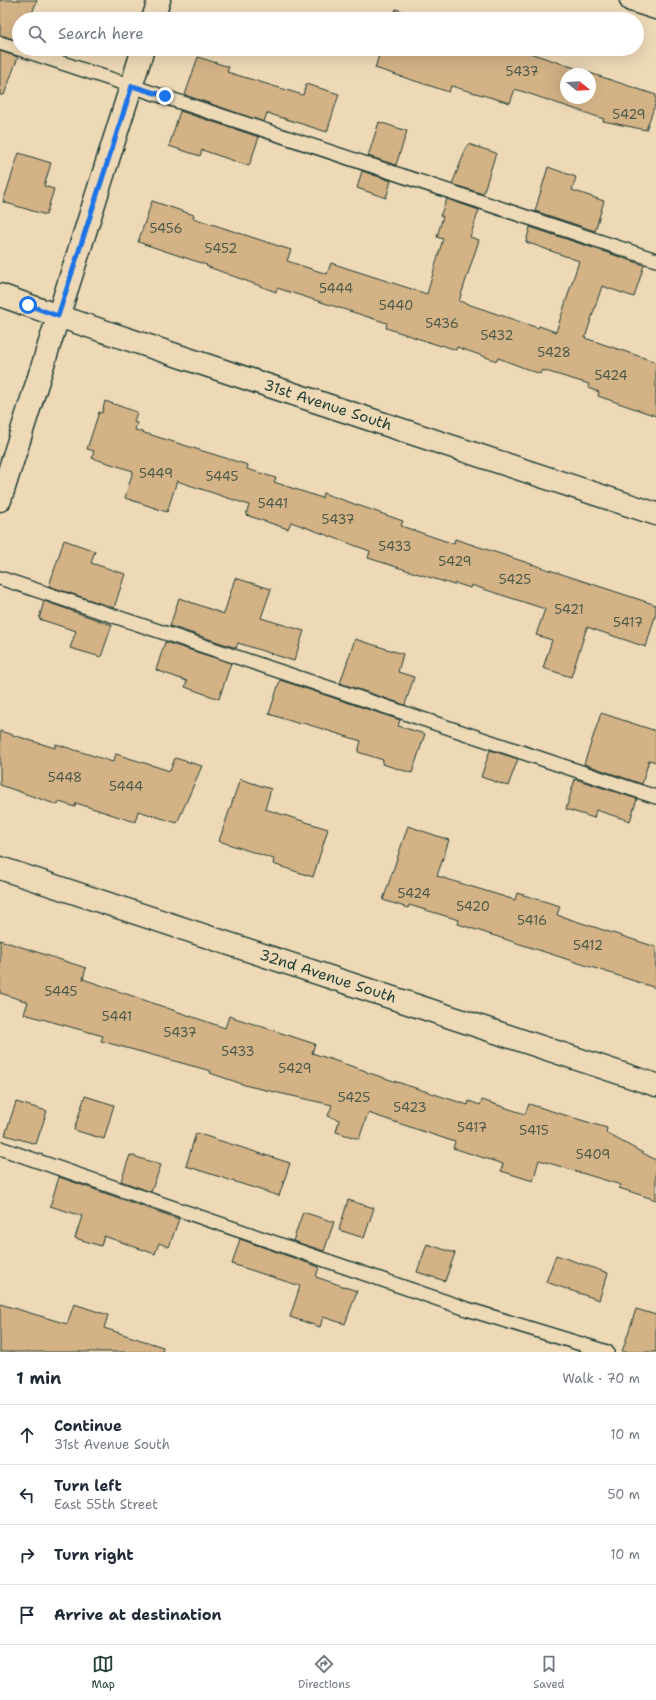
<!DOCTYPE html>
<meta charset="utf-8">
<style>
body{margin:0;font-family:"Shantell Sans",sans-serif;background:#f6f6f7;color:#1f2937}
.compass{position:absolute;left:560px;top:68px;width:36px;height:36px;border-radius:50%;background:#fff;box-shadow:0 4px 16px #0002;rotate:108deg}
.stop{position:absolute;width:12px;height:12px;margin:-9px;border:3px solid #1a73e8;border-radius:50%;background:#fff}
.stop.end{background:#1a73e8;border-color:#fff;box-shadow:0 1px 4px #0008}
.list{margin:0;padding:0;list-style:none}
h2{display:flex;justify-content:space-between;align-items:center;height:52px;margin:0;padding:0 16px;font-size:17px}
h2 small{font-size:13px;font-weight:400;color:#747a83}
.list li{display:grid;grid-template-columns:26px 1fr auto;gap:12px;align-items:center;box-sizing:border-box;height:60px;padding:0 16px;border-top:1px solid #e0e1e3}
.list b{display:block;font-size:15px;white-space:nowrap}
.list p{margin:0;font-size:13px;white-space:nowrap;color:#747a83}
.list em{font-size:13px;font-style:normal;color:#747a83}
.icon{flex:none;width:22px;height:22px;fill:none;stroke:currentColor;stroke-width:2;stroke-linecap:round;stroke-linejoin:round}
.map{position:relative;flex:none;width:656px;height:1352px;overflow:hidden}
.search{position:absolute;background:#fff;box-shadow:0 4px 16px #0002;left:12px;right:12px;top:12px;height:44px;display:flex;align-items:center;gap:10px;box-sizing:border-box;padding:0 14px;border-radius:22px;color:#747a83;font-size:15px}
.sheet{height:292px;background:#fff}
nav{display:flex;justify-content:space-around;align-items:center;box-sizing:border-box;height:56px;border-top:1px solid #e0e1e3;background:#fff;font-size:11px;color:#747a83}
nav a{display:grid;justify-items:center;gap:2px}
nav .on{color:#1f3d34}
.map>svg:first-child{display:block}
</style>
<div class="map">
<svg width="656" height="1352" viewBox="0 0 656 1352">
<rect width="100%" height="100%" fill="#eed9b7"/>
<filter id="ink" filterUnits="userSpaceOnUse"><feTurbulence type="fractalNoise" baseFrequency=".025" numOctaves="2"/><feDisplacementMap in="SourceGraphic" scale="8" xChannelSelector="R" yChannelSelector="G"/><feConvolveMatrix kernelMatrix="1 2 1 2 8 2 1 2 1" color-interpolation-filters="sRGB"/></filter>
<g filter="url(#ink)">
<g fill="#d3b286" stroke="#1f3d34" fill-rule="evenodd">
<polygon points="0,0 37,0 30,19 19,19 19,41 0,35"/>
<polygon points="396,9 426,19 392,19"/>
<path d="M381,49H518L656,95V102L646,130L603,121L604,119L515,89L510,103L451,86L449,92L375,68ZM566,74H590V98H566Z"/>
<polygon points="0,51 18,57 4,95 0,95"/>
<polygon points="198,57 229,67 227,72 303,95 306,84 339,94 327,132 267,113 264,122 185,95"/>
<polygon points="180,111 259,137 249,166 202,150 200,156 169,146"/>
<polygon points="379,122 407,131 396,165 368,156"/>
<polygon points="468,144 496,153 483,194 452,184"/>
<polygon points="19,153 51,163 44,186 54,189 46,215 3,202"/>
<polygon points="548,167 576,177 572,190 604,201 595,231 535,211"/>
<polygon points="362,171 391,181 386,198 357,188"/>
<polygon points="447,199 479,210 470,237 479,240 459,301 538,328 539,326 556,332 579,261 526,242 530,227 644,265 634,297 602,286 585,338 656,362 656,416 598,396 599,392 588,388 589,384 542,370 540,374 498,358 497,361 457,347 456,350 442,345 441,346 386,328 387,323 277,288 276,292 206,266 207,265 138,242 152,201 194,215 193,218 291,250 287,261 327,274 331,263 427,294 443,239 437,237 443,216 440,216"/>
<polygon points="105,401 137,412 134,422 137,423 135,430 248,465 247,469 276,478 274,482 322,498 323,493 403,521 401,526 454,544 455,539 656,605 656,613 646,647 587,627 571,677 543,668 552,640 536,635 545,609 471,585 470,588 455,583 454,585 368,558 370,551 291,522 288,529 246,515 249,505 177,481 167,512 125,498 133,471 92,458 94,451 87,449 99,412 102,413"/>
<polygon points="64,540 95,551 91,563 125,574 114,608 49,586"/>
<polygon points="235,578 271,589 261,618 304,631 294,661 238,643 236,648 170,626 179,598 224,614"/>
<polygon points="44,601 112,625 101,657 70,648 76,631 39,619"/>
<polygon points="355,639 403,654 398,672 414,677 405,705 340,683"/>
<polygon points="165,642 231,663 219,699 185,687 187,681 156,670"/>
<polygon points="280,680 400,720 398,726 425,734 412,773 382,764 383,760 358,752 361,741 300,722 300,724 269,714"/>
<polygon points="601,713 656,731 656,762 649,760 642,784 584,764"/>
<polygon points="0,731 55,748 56,744 113,762 116,754 170,771 175,758 202,766 177,823 138,811 135,822 76,803 75,807 59,802 58,805 0,785"/>
<polygon points="490,750 518,759 508,786 481,777"/>
<polygon points="240,779 271,789 265,809 328,829 313,877 273,864 274,859 219,841"/>
<polygon points="575,779 637,799 630,821 596,810 594,818 566,809"/>
<polygon points="408,826 449,840 437,876 515,900 517,893 560,906 557,915 656,947 656,988 458,924 459,920 409,905 408,908 383,900"/>
<polygon points="0,940 86,968 83,979 225,1028 229,1016 315,1044 312,1053 366,1071 366,1072 468,1105 469,1101 480,1105 482,1100 525,1114 529,1104 607,1128 606,1133 656,1160 656,1200 619,1188 621,1185 539,1160 533,1181 501,1171 503,1164 453,1148 455,1142 368,1113 359,1139 336,1132 339,1120 328,1116 332,1105 248,1086 210,1073 211,1071 101,1041 103,1036 24,1014 28,1002 0,993"/>
<polygon points="85,1096 114,1105 104,1139 74,1130"/>
<polygon points="16,1102 47,1111 36,1144 5,1135"/>
<polygon points="196,1133 290,1163 279,1196 186,1166"/>
<polygon points="130,1155 161,1165 151,1192 121,1181"/>
<polygon points="59,1177 179,1219 169,1247 159,1243 155,1254 104,1236 101,1246 75,1238 82,1216 50,1206"/>
<polygon points="348,1200 374,1208 364,1238 339,1230"/>
<polygon points="303,1212 334,1222 324,1251 293,1241"/>
<polygon points="240,1239 319,1267 316,1277 357,1291 345,1324 323,1317 320,1327 290,1317 300,1286 232,1264"/>
<polygon points="427,1244 455,1253 445,1281 417,1272"/>
<polygon points="556,1255 608,1273 599,1300 546,1282"/>
<polygon points="0,1304 67,1324 74,1304 108,1315 104,1328 163,1347 162,1352 0,1352"/>
<polygon points="636,1309 656,1315 656,1352 622,1352"/>
</g>
<g fill="none" stroke-linecap="round" stroke-linejoin="round">
<defs>
<g id="lane">
<polyline points="0,43 19,49"/>
<polyline points="20,49 656,260"/>
<polyline points="0,578 656,797"/>
<polyline points="0,1148 467,1309 607,1352"/>
</g>
<g id="street">
<polyline points="631,0 656,8"/>
<polyline points="153,19 159,0"/>
<polyline points="0,295 58,316 656,514"/>
<polyline points="0,500 143,49"/>
<polyline points="0,868 656,1085"/>
</g>
</defs>
<use href="#lane" stroke="#1f3d34" stroke-width="16"/>
<use href="#street" stroke="#1f3d34" stroke-width="25"/>
<use href="#lane" stroke="#eed9b7" stroke-width="13"/>
<use href="#street" stroke="#eed9b7" stroke-width="22"/>
</g>
</g>
<g fill="none" stroke-linecap="round" stroke-linejoin="round" filter="url(#ink)">
<polyline stroke="#1a73e8" stroke-width="5" points="28,305 58,316 132,86 165,96"/>
</g>
<g text-anchor="middle" stroke-width="3" stroke-linejoin="round" paint-order="stroke">
<g font-size="13" fill="#4c5a48">
<text x="522" y="76">5437</text>
<text x="629" y="119">5429</text>
<text x="166" y="233">5456</text>
<text x="221" y="253">5452</text>
<text x="336" y="293">5444</text>
<text x="396" y="310">5440</text>
<text x="442" y="328">5436</text>
<text x="497" y="340">5432</text>
<text x="554" y="357">5428</text>
<text x="611" y="380">5424</text>
<text x="156" y="478">5449</text>
<text x="222" y="481">5445</text>
<text x="273" y="508">5441</text>
<text x="338" y="524">5437</text>
<text x="395" y="551">5433</text>
<text x="455" y="566">5429</text>
<text x="515" y="584">5425</text>
<text x="569" y="614">5421</text>
<text x="628" y="627">5417</text>
<text x="65" y="782">5448</text>
<text x="126" y="791">5444</text>
<text x="414" y="898">5424</text>
<text x="473" y="911">5420</text>
<text x="532" y="925">5416</text>
<text x="588" y="950">5412</text>
<text x="61" y="996">5445</text>
<text x="117" y="1021">5441</text>
<text x="180" y="1037">5437</text>
<text x="238" y="1056">5433</text>
<text x="295" y="1073">5429</text>
<text x="354" y="1102">5425</text>
<text x="410" y="1112">5423</text>
<text x="472" y="1132">5417</text>
<text x="534" y="1135">5415</text>
<text x="593" y="1159">5409</text>
</g>
<g font-size="15" fill="#1f3d34" stroke="#eed9b7">
<text transform="translate(328 405) rotate(18)" y="5">31st Avenue South</text>
<text transform="translate(328 976) rotate(18)" y="5">32nd Avenue South</text>
</g>
</g>
</svg>
<svg class="compass" viewBox="-18 -18 36 36"><path d="M0-13l5 13h-10z" fill="#e53935"/><path d="M0 13l5-13h-10z" fill="#747a83"/></svg>
<div class="stop" style="left:28px;top:305px"></div>
<div class="stop end" style="left:165px;top:96px"></div>
<div class="search"><svg class="icon" aria-label="search" viewBox="0 0 24 24"><circle cx="10" cy="10" r="6"/><path d="M15 15l6 6"/></svg>Search here</div>
</div>
<section class="sheet">
<h2>1 min<small>Walk · 70 m</small></h2>
<ul class="list">
<li><svg class="icon" aria-label="ahead" viewBox="0 0 24 24"><path d="M12 20V5M6 11l6-6 6 6"/></svg><div><b>Continue</b><p>31st Avenue South</p></div><em>10 m</em></li>
<li><svg class="icon" aria-label="left" viewBox="0 0 24 24"><path d="M17 20v-9H6M10 6l-5 5 5 5"/></svg><div><b>Turn left</b><p>East 55th Street</p></div><em>50 m</em></li>
<li><svg class="icon" aria-label="right" viewBox="0 0 24 24"><path d="M7 20v-9h11M14 6l5 5-5 5"/></svg><div><b>Turn right</b></div><em>10 m</em></li>
<li><svg class="icon" aria-label="arrive" viewBox="0 0 24 24"><path d="M6 21V4h12l-3 4 3 4H6"/></svg><div><b>Arrive at destination</b></div></li>
</ul>
</section>
<nav>
<a class="on"><svg class="icon" aria-label="map" viewBox="0 0 24 24"><path d="M3 6l6-2 6 2 6-2v14l-6 2-6-2-6 2zM9 4v14M15 6v14"/></svg>Map</a>
<a><svg class="icon" aria-label="directions" viewBox="0 0 24 24"><path d="M12 3l9 9-9 9-9-9zM9 14v-3h6M13 9l2 2-2 2"/></svg>Directions</a>
<a><svg class="icon" aria-label="saved" viewBox="0 0 24 24"><path d="M7 4h10v16l-5-4-5 4z"/></svg>Saved</a>
</nav>
